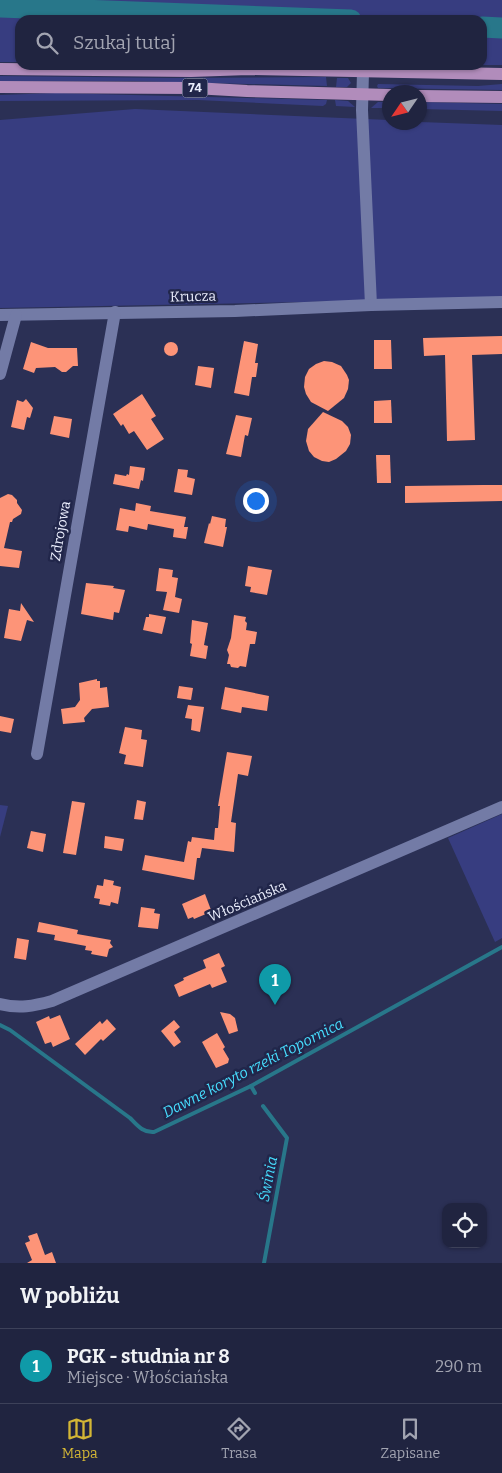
<!DOCTYPE html>
<html lang="pl">
<meta charset="utf-8">
<style>
body{margin:0;font-family:Bitter,serif;background:#2d304b;color:#f1f3f6}
.controls{position:absolute;right:15px;bottom:15px;display:grid;overflow:hidden;border-radius:10px;box-shadow:0 1px 4px #0004}
.controls button{width:45px;height:45px;display:grid;place-items:center;padding:0;border:0;border-bottom:1px solid #3d4159;background:#202440;color:#f1f3f6;font:25px sans-serif}
.compass{position:absolute;left:382px;top:85px;width:45px;height:45px;border-radius:50%;background:#202440;box-shadow:0 1px 4px #0004;rotate:235deg}
.you{position:absolute;left:255px;top:500px;width:18px;height:18px;margin:-12px;border:4px solid #fff;border-radius:50%;background:#1a73e8;box-shadow:0 0 0 8px #1a73e833}
.badge{display:grid;place-items:center;width:32px;height:32px;border-radius:50%;background:#d3b635;color:#fff;font-size:16px;font-weight:700}
.pin{position:absolute;translate:-50% -41px;filter:drop-shadow(0 1px 2px #0008)}
.pin::after{content:'';position:absolute;top:26px;width:18px;height:15px;background:inherit;clip-path:polygon(0 0,100% 0,50% 100%)}
.list{margin:0;padding:0;list-style:none}
h2{display:flex;justify-content:space-between;align-items:center;height:65px;margin:0;padding:0 20px;font-size:21px}
h2 small{font-size:16px;font-weight:400;color:#a2a4b1}
.list li{display:grid;grid-template-columns:32px 1fr auto;gap:15px;align-items:center;box-sizing:border-box;height:75px;padding:0 20px;border-top:1px solid #3d4159}
.list b{display:block;font-size:19px;white-space:nowrap}
.list p{margin:0;font-size:16px;white-space:nowrap;color:#a2a4b1}
.list em{font-size:16px;font-style:normal;color:#a2a4b1}
.icon{flex:none;width:28px;height:28px;fill:none;stroke:currentColor;stroke-width:2;stroke-linecap:round;stroke-linejoin:round}
.map{position:relative;flex:none;width:502px;height:1263px;overflow:hidden}
.search{position:absolute;background:#202440;box-shadow:0 1px 4px #0004;left:15px;right:15px;top:15px;height:55px;display:flex;align-items:center;gap:12px;box-sizing:border-box;padding:0 18px;border-radius:15px;color:#a2a4b1;font-size:19px}
.sheet{height:140px;background:#202440}
nav{display:flex;justify-content:space-around;align-items:center;box-sizing:border-box;height:70px;border-top:1px solid #3d4159;background:#202440;font-size:14px;color:#a2a4b1}
nav a{display:grid;justify-items:center;gap:2px}
nav .on{color:#d3b635}
.map>svg:first-child{display:block}
</style>
<div class="map">
<svg width="502" height="1263" viewBox="0 0 502 1263">
<rect width="100%" height="100%" fill="#2b3055"/>
<g fill="#373d80">
<polygon points="0,0 502,0 502,65 482,65 482,20 20,20 20,62 0,62"/>
<polygon points="0,76 172,78 326,77 327,86 133,81 0,81"/>
<polygon points="337,78 348,78 351,83 347,87 336,87"/>
<polygon points="378,84 478,86 502,84 502,90 378,88 377,86"/>
<polygon points="56,93 327,100 326,104 323,106 198,100 0,101 0,95"/>
<polygon points="335,100 348,101 355,107 336,106"/>
<polygon points="378,102 389,102 389,108 371,108"/>
<polygon points="420,102 502,104 502,111 420,109"/>
<polygon points="135,109 389,120 390,122 420,122 502,125 502,298 0,308 0,120"/>
<polygon points="0,805 8,806 0,837"/>
<polygon points="502,814 502,938 495,942 448,838"/>
</g>
<g fill="none" stroke-linecap="round" stroke-linejoin="round">
<g stroke="#28778a" stroke-width="4">
<path d="M0,1025L10,1030L130,1118C137,1125 143,1133 154,1132L251,1086L502,947"/>
<polyline points="251,1086 255,1093"/>
<polyline points="263,1106 287,1138 264,1263"/>
</g>
<g stroke="#28778a" stroke-width="21">
<polyline points="0,7 351,20"/>
<polyline points="482,27 502,28"/>
</g>
</g>
<g fill="#fd9478">
<polygon points="502,336 502,354 472,355 475,440 447,441 445,355 424,356 423,338"/>
<polygon points="374,340 391,340 392,369 374,369"/>
<polygon points="244,341 258,344 255,363 258,363 256,377 252,377 249,396 234,393"/>
<circle cx="171" cy="349" r="7"/>
<polygon points="31,342 48,348 77,348 78,366 73,366 66,372 62,372 55,367 36,368 34,373 23,369"/>
<polygon points="324,361 332,362 341,366 347,375 349,380 348,389 344,398 328,411 311,402 306,394 304,387 305,377 309,369 316,364"/>
<polygon points="198,366 214,368 211,388 195,385"/>
<polygon points="142,394 156,416 151,419 164,439 147,450 134,431 129,434 123,424 121,426 113,414"/>
<polygon points="26,399 33,408 30,418 27,417 24,430 11,427 17,400 23,402"/>
<polygon points="391,400 392,423 374,423 374,401"/>
<polygon points="323,412 342,421 348,427 351,435 350,444 346,451 336,459 329,462 322,461 314,457 309,451 306,441 308,429"/>
<polygon points="236,415 252,418 248,436 245,435 241,457 226,454"/>
<polygon points="54,416 72,419 69,438 50,434"/>
<polygon points="376,455 390,455 391,483 377,483"/>
<polygon points="130,466 145,468 143,481 141,480 139,489 113,484 115,474 126,476 127,474 129,475"/>
<polygon points="178,469 188,470 187,477 195,479 192,495 174,492"/>
<polygon points="483,485 502,485 502,501 405,503 405,486"/>
<polygon points="8,494 12,495 17,500 17,503 22,510 21,514 13,519 12,522 10,522 4,548 22,551 19,568 0,566 0,498"/>
<polygon points="136,503 151,506 150,511 186,517 184,527 188,527 186,539 173,537 174,529 148,524 147,530 129,526 128,532 116,530 120,508 135,511"/>
<polygon points="212,516 226,519 225,527 227,527 223,547 204,543 209,523 210,524"/>
<polygon points="248,566 272,570 267,595 250,592 251,587 245,586"/>
<polygon points="159,568 173,570 172,577 178,578 175,597 182,599 179,613 163,610 167,592 156,591"/>
<polygon points="86,583 114,586 113,588 125,590 119,613 114,612 113,620 81,614"/>
<polygon points="21,603 34,622 27,620 21,641 4,638 9,609 20,611"/>
<polygon points="149,614 166,617 162,634 143,630 146,617 149,617"/>
<polygon points="234,615 246,617 245,621 247,623 246,630 257,632 255,644 250,644 246,667 240,666 238,668 231,667 230,664 227,664 229,655 227,650 231,638"/>
<polygon points="192,620 208,623 204,645 208,646 206,659 190,656 192,644 190,643"/>
<polygon points="97,679 97,681 100,681 100,688 107,687 109,707 92,709 84,718 85,722 63,724 61,709 75,707 80,700 79,683"/>
<polygon points="179,686 193,688 191,700 177,698"/>
<polygon points="225,687 269,696 267,711 242,707 241,713 221,709"/>
<polygon points="188,705 204,707 200,732 191,730 192,719 185,718"/>
<polygon points="0,716 14,719 11,733 0,731"/>
<polygon points="125,727 142,730 141,739 147,740 143,767 124,764 126,755 119,753"/>
<polygon points="227,752 252,756 248,776 238,774 231,822 236,823 234,852 202,848 200,858 197,858 194,880 142,870 145,855 184,862 188,841 191,842 192,837 214,840 215,828 218,828 220,806 218,806"/>
<polygon points="137,800 146,802 143,820 134,819"/>
<polygon points="72,801 85,803 76,855 63,853"/>
<polygon points="31,831 46,834 43,852 27,848"/>
<polygon points="105,836 124,839 122,851 104,848"/>
<polygon points="104,879 114,881 113,885 121,887 118,904 111,902 110,906 99,904 100,899 94,898 97,885 103,886"/>
<polygon points="205,894 211,910 205,912 206,914 194,919 193,917 188,919 182,904"/>
<polygon points="141,907 155,909 154,913 160,914 158,929 138,927"/>
<polygon points="39,922 78,930 77,934 111,940 110,943 113,947 109,949 107,957 91,954 92,951 85,950 86,946 54,940 55,935 37,932"/>
<polygon points="17,938 29,940 26,960 14,958"/>
<polygon points="219,953 225,966 221,968 227,982 212,988 210,984 179,997 174,985 184,980 183,978 206,968 203,960"/>
<polygon points="220,1012 230,1014 235,1018 238,1031 229,1034"/>
<polygon points="60,1015 70,1039 53,1047 51,1042 45,1044 36,1022 49,1016 50,1019"/>
<polygon points="107,1019 116,1029 103,1041 101,1039 85,1055 75,1044 100,1021 102,1024"/>
<polygon points="174,1020 180,1027 174,1032 181,1042 174,1047 161,1031"/>
<polygon points="217,1033 225,1047 223,1049 229,1059 228,1063 216,1068 202,1042"/>
<polygon points="37,1233 45,1255 52,1252 56,1263 27,1263 32,1260 25,1243 30,1241 28,1236"/>
</g>
<g fill="none" stroke-linecap="round" stroke-linejoin="round">
<g stroke="#737ba6" stroke-width="12">
<polyline points="363,72 362,110 371,305"/>
<polyline points="0,315 235,311 371,305 502,302"/>
<polyline points="0,374 16,315"/>
<polyline points="37,754 115,312"/>
<path d="M0,1004C19,1009 34,1006 52,1001L502,807"/>
</g>
<g stroke="#b18cbb" stroke-width="12">
<polyline points="0,69 191,71 248,69 502,74"/>
<polyline points="0,87 194,88 247,91 390,95"/>
<polyline points="420,96 502,97"/>
</g>
</g>
<g text-anchor="middle" stroke-width="5" stroke-linejoin="round" paint-order="stroke">
<rect fill="#21264a" stroke="#aeb2c7" stroke-width="1" x="182.5" y="78.5" width="25" height="19" rx="4"/>
<g font-size="12" font-weight="bold" fill="#ebeefd">
<text x="195" y="92">74</text>
</g>
<g font-size="14" fill="#ebeefd" stroke="#21264a">
<text transform="translate(193 296) rotate(-1)" y="5">Krucza</text>
<text transform="translate(60 531) rotate(-80)" y="5">Zdrojowa</text>
<text transform="translate(247 901) rotate(-23)" y="5">Włościańska</text>
</g>
<g font-size="15" font-style="italic" fill="#47ddfe" stroke="#21264a">
<text transform="translate(253 1068) rotate(-27)" y="5">Dawne koryto rzeki Topornica</text>
<text transform="translate(268 1179) rotate(-79)" y="5">Świnia</text>
</g>
</g>
</svg>
<div class="controls">
<button><svg class="icon" aria-label="locate" viewBox="0 0 24 24"><circle cx="12" cy="12" r="6"/><path d="M12 2v4M12 18v4M2 12h4M18 12h4"/></svg></button>
</div>
<svg class="compass" viewBox="-18 -18 36 36"><path d="M0-13l5 13h-10z" fill="#e53935"/><path d="M0 13l5-13h-10z" fill="#a2a4b1"/></svg>
<div class="you"></div>
<div class="pin badge" style="left:275px;top:1005px;background:#0f9aa8">1</div>
<div class="search"><svg class="icon" aria-label="search" viewBox="0 0 24 24"><circle cx="10" cy="10" r="6"/><path d="M15 15l6 6"/></svg>Szukaj tutaj</div>
</div>
<section class="sheet">
<h2>W pobliżu<small></small></h2>
<ul class="list">
<li><span class="badge" style="background:#0f9aa8">1</span><div><b>PGK - studnia nr 8</b><p>Miejsce · Włościańska</p></div><em>290 m</em></li>
</ul>
</section>
<nav>
<a class="on"><svg class="icon" aria-label="map" viewBox="0 0 24 24"><path d="M3 6l6-2 6 2 6-2v14l-6 2-6-2-6 2zM9 4v14M15 6v14"/></svg>Mapa</a>
<a><svg class="icon" aria-label="directions" viewBox="0 0 24 24"><path d="M12 3l9 9-9 9-9-9zM9 14v-3h6M13 9l2 2-2 2"/></svg>Trasa</a>
<a><svg class="icon" aria-label="saved" viewBox="0 0 24 24"><path d="M7 4h10v16l-5-4-5 4z"/></svg>Zapisane</a>
</nav>
